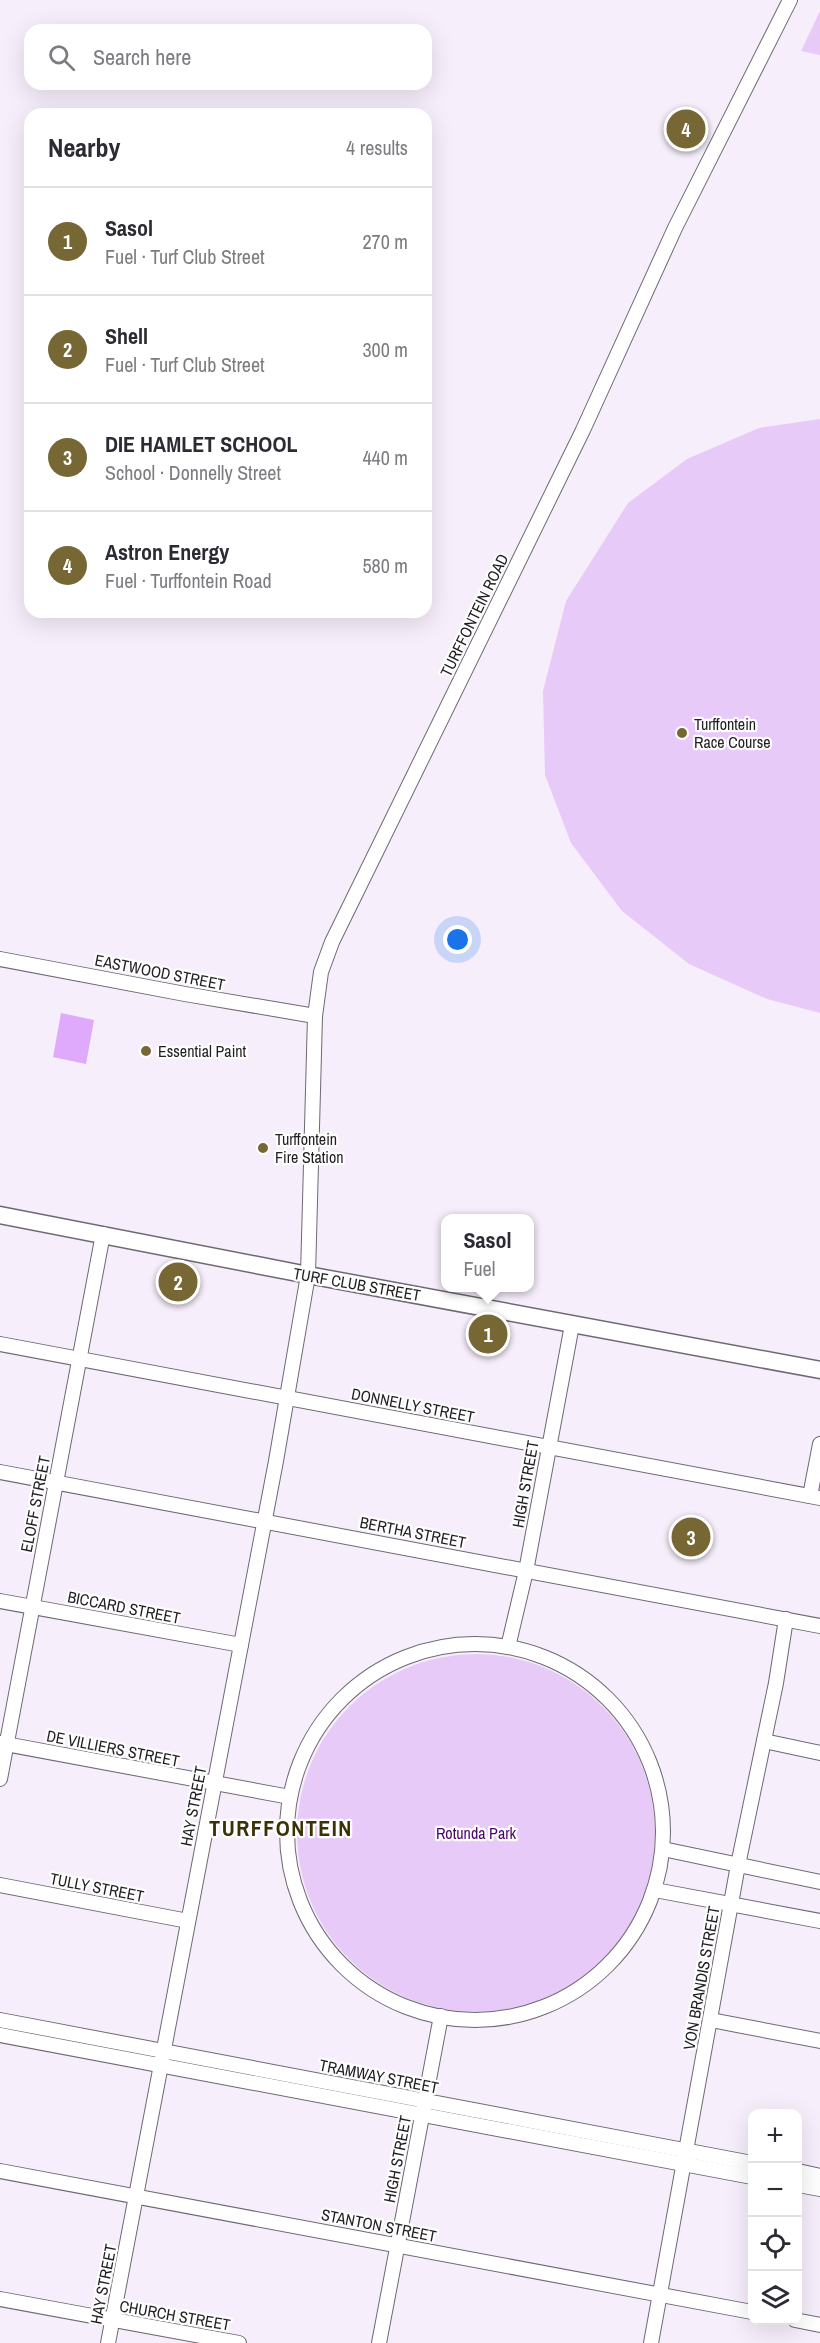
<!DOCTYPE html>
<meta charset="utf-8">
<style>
body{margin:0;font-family:"Archivo Narrow",sans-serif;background:#f7f7f7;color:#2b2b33}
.controls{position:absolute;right:18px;bottom:18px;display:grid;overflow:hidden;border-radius:12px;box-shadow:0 6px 24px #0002}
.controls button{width:54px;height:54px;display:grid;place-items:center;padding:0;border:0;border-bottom:2px solid #e1e1e2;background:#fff;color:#2b2b33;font:30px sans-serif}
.you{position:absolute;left:458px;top:940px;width:21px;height:21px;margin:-15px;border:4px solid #fff;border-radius:50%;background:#1a73e8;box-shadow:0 0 0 9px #1a73e833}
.badge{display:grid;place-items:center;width:39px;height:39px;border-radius:50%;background:#776735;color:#fff;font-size:20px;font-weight:700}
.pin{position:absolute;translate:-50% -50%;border:3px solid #fff;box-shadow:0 2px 6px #0006}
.popup{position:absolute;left:441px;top:1214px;width:93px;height:78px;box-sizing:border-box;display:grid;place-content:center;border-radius:12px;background:#fff;filter:drop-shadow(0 2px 4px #0005);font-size:20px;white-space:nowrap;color:#7c7c81}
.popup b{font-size:22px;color:#2b2b33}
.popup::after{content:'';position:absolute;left:50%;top:100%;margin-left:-12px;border:12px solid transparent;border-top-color:#fff}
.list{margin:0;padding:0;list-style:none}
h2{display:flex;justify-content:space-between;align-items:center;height:78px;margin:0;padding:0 24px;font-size:26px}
h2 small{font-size:20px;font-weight:400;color:#7c7c81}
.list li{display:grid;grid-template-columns:39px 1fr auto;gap:18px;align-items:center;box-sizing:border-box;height:108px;padding:0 24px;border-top:2px solid #e1e1e2}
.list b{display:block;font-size:22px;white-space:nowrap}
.list p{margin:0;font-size:20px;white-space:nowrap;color:#7c7c81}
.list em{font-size:20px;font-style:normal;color:#7c7c81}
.icon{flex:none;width:33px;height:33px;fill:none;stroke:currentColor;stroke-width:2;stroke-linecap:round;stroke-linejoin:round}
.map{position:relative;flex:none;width:820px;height:2343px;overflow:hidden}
.search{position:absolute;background:#fff;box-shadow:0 6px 24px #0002;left:24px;top:24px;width:408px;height:66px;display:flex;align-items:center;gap:15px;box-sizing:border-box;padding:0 21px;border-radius:18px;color:#7c7c81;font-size:22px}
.panel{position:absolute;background:#fff;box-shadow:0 6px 24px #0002;left:24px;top:108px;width:408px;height:510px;border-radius:18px}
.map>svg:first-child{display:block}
</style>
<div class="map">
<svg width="820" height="2343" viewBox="0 0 820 2343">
<rect width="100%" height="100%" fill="#f6eefa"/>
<g fill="#e8caf9">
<polygon points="820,11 820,55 801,51"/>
<polygon points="820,419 820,1013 767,999 689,964 622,911 571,843 545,775 543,691 566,601 628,503 687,459 759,428"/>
<circle cx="476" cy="1833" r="179"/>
</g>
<polygon fill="#dfaafc" points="61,1013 94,1020 86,1064 53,1057"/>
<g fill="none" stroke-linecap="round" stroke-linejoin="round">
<defs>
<g id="minor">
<polyline points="0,959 185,994 315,1016"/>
<polyline points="0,1344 820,1498"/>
<polyline points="0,1472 820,1626"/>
<polyline points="810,1496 820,1444"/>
<polyline points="0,1601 241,1645"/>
<circle cx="475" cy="1832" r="188"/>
<polyline points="508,1647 526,1571 572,1325"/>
<polyline points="764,1741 820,1753"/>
<polyline points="0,1743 290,1797"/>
<polyline points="0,1779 103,1234"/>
<polyline points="663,1849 820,1882"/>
<polyline points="0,1885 188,1921"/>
<polyline points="655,1890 820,1921"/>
<polyline points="0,2020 752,2163"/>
<polyline points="711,2020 820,2041"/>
<polyline points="0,2035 752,2177"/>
<polyline points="0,2171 752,2312"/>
<polyline points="798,2171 820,2176"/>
<polyline points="798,2185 820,2189"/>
<polyline points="0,2299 239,2343"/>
<polyline points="795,2320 820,2325"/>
<polyline points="108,2343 276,1461 308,1275 315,1016 321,972 332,942 583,430 675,228 790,0"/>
<polyline points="379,2343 441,2016"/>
<polyline points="651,2343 738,1865 776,1683 786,1619"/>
</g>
<polyline id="major" points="0,1215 308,1275 820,1370"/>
</defs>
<use href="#minor" stroke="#6f6873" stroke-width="16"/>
<use href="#major" stroke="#6f6873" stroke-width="19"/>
<use href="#minor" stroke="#fff" stroke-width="14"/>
<use href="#major" stroke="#fff" stroke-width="16"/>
</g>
<g fill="#776735" stroke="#fefefe" stroke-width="2">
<circle cx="682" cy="733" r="6"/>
<circle cx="146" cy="1051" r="6"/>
<circle cx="263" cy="1148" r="6"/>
</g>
<g text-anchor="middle" stroke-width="4.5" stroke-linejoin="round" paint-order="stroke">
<g font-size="16" fill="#211e22" stroke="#fefefe">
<text transform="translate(474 615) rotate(-64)" y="6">TURFFONTEIN ROAD</text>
<text transform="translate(160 972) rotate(11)" y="6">EASTWOOD STREET</text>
<text transform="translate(357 1284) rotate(10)" y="6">TURF CLUB STREET</text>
<text transform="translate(413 1405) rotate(11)" y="6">DONNELLY STREET</text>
<text transform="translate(525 1484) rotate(-80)" y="6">HIGH STREET</text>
<text transform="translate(35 1504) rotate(-79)" y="6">ELOFF STREET</text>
<text transform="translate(413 1532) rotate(11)" y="6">BERTHA STREET</text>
<text transform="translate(124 1607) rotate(11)" y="6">BICCARD STREET</text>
<text transform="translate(113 1748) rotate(11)" y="6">DE VILLIERS STREET</text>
<text transform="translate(193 1806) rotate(-79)" y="6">HAY STREET</text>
<text transform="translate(97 1887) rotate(11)" y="6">TULLY STREET</text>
<text transform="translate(701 1978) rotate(-80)" y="6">VON BRANDIS STREET</text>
<text transform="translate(379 2076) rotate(11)" y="6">TRAMWAY STREET</text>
<text transform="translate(397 2159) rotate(-79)" y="6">HIGH STREET</text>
<text transform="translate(379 2225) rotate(11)" y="6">STANTON STREET</text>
<text transform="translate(103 2284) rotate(-79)" y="6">HAY STREET</text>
<text transform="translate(175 2315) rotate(10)" y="6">CHURCH STREET</text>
</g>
<g font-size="16" fill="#211e22" stroke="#fefefe" text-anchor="start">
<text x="694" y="730">Turffontein<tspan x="694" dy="18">Race Course</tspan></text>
<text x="158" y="1057">Essential Paint</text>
<text x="275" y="1145">Turffontein<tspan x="275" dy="18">Fire Station</tspan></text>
</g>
<g font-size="16" fill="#4e046a" stroke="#fefefe">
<text x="476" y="1839">Rotunda Park</text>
</g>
<g font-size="22" font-weight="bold" letter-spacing="1.5" fill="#3c3005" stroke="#fefefe">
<text x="281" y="1836">TURFFONTEIN</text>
</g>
</g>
</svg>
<div class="controls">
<button>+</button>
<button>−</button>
<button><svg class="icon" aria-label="locate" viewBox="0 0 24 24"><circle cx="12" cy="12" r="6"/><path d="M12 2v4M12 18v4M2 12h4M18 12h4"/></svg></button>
<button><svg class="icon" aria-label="layers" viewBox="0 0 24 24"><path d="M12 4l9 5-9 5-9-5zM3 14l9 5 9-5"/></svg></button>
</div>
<div class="you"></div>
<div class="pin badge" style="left:488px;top:1334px">1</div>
<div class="popup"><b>Sasol</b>Fuel</div>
<div class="pin badge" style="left:178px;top:1282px">2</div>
<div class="pin badge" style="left:691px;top:1537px">3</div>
<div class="pin badge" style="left:686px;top:129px">4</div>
<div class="search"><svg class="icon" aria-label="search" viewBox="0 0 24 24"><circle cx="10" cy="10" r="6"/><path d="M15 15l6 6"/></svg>Search here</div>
<section class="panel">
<h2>Nearby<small>4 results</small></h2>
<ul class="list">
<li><span class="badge">1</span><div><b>Sasol</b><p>Fuel · Turf Club Street</p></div><em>270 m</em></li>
<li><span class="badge">2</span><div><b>Shell</b><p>Fuel · Turf Club Street</p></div><em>300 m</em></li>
<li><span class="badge">3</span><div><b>DIE HAMLET SCHOOL</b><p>School · Donnelly Street</p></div><em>440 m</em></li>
<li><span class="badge">4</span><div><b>Astron Energy</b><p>Fuel · Turffontein Road</p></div><em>580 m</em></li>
</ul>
</section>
</div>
